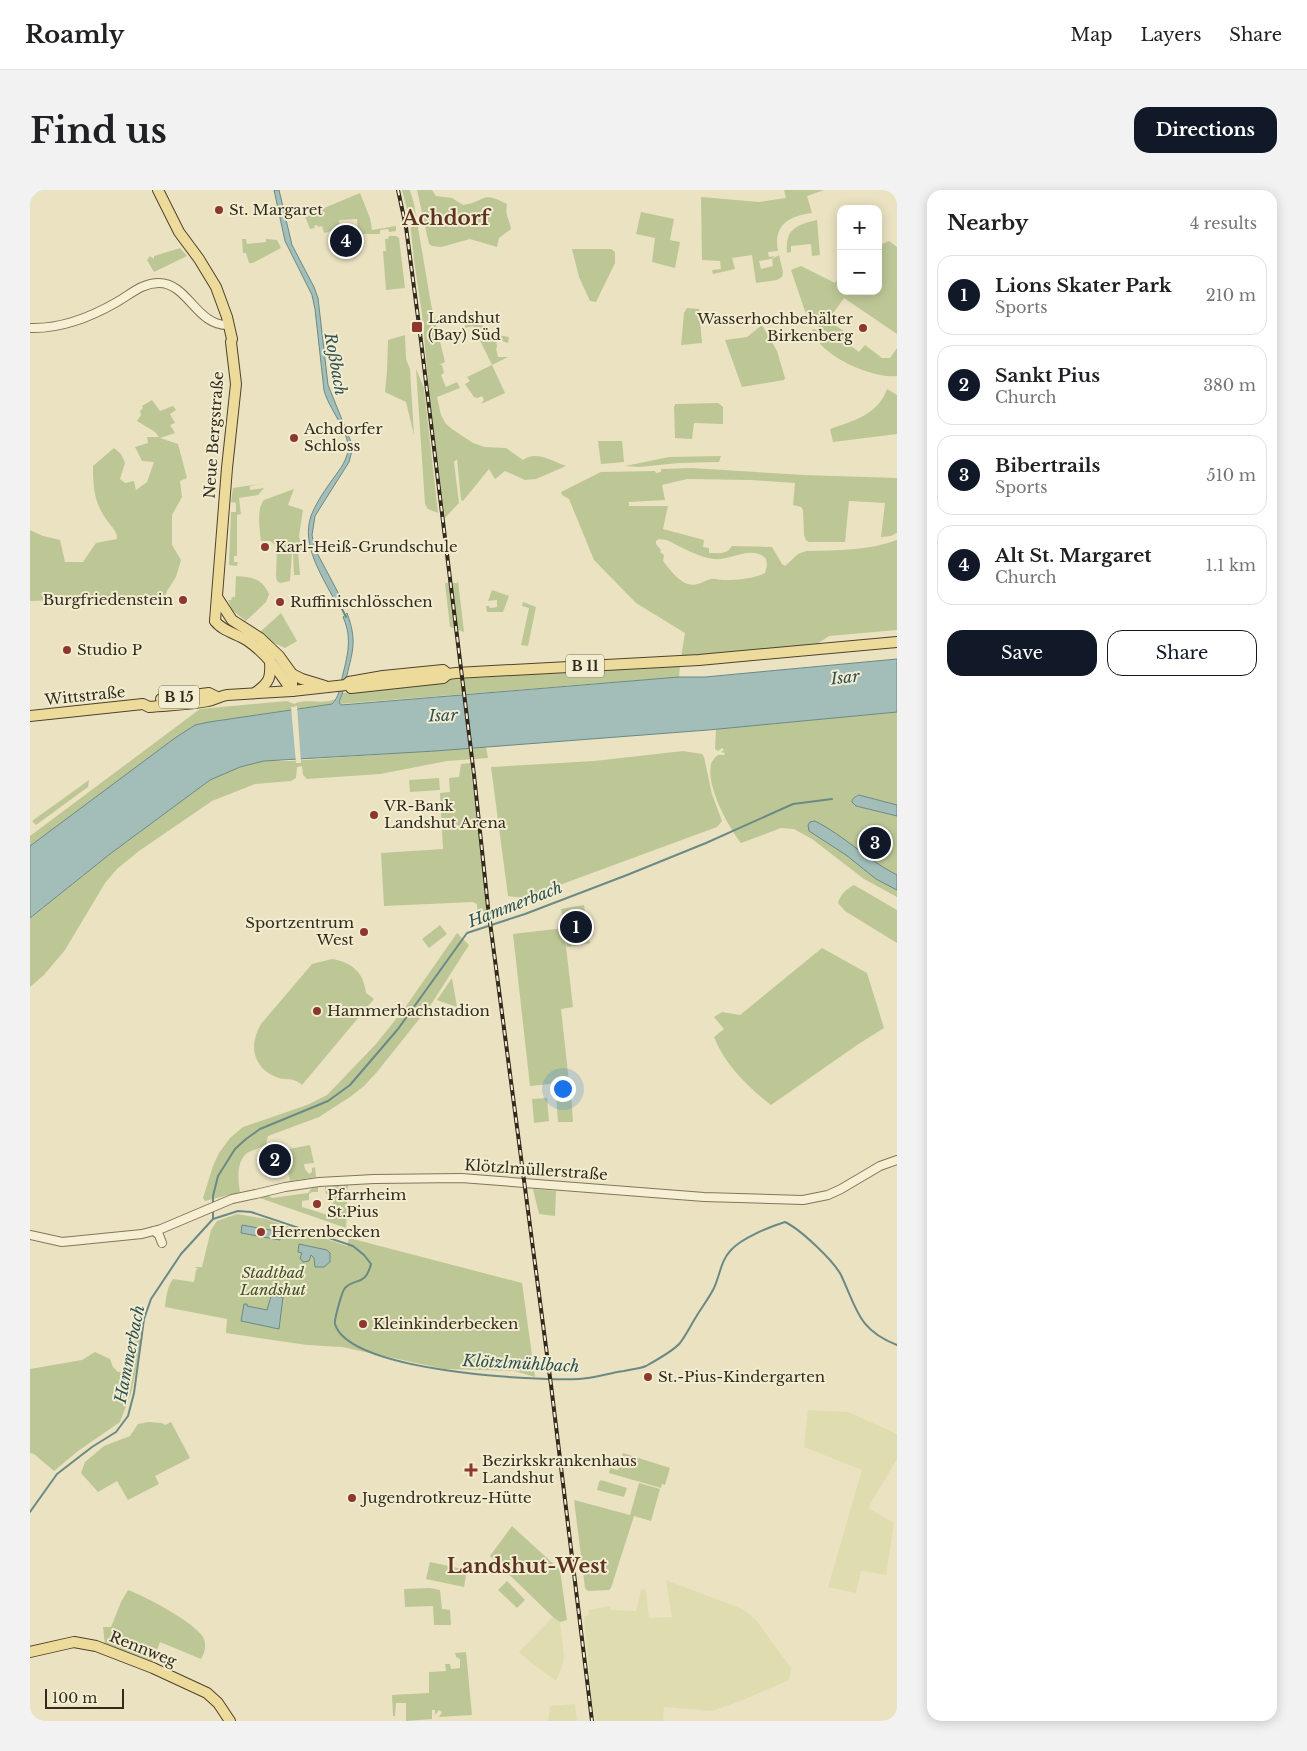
<!DOCTYPE html>
<meta charset="utf-8">
<style>
body{margin:0;font-family:"Libre Baskerville",serif;background:#f2f2f2;color:#202124}
.controls{position:absolute;right:15px;top:15px;display:grid;overflow:hidden;border-radius:10px;box-shadow:0 2px 12px #0003}
.controls button{width:45px;height:45px;display:grid;place-items:center;padding:0;border:0;border-bottom:1px solid #e0e0e0;background:#fff;color:#202124;font:25px sans-serif}
.scale{position:absolute;left:15px;bottom:12px;width:79px;box-sizing:border-box;padding-left:5px;border:2px solid #332a1d;border-top:0;font-size:14px;line-height:18px;white-space:nowrap;color:#332a1d;-webkit-text-stroke:4px #f2ecd0;paint-order:stroke}
.you{position:absolute;left:532px;top:898px;width:18px;height:18px;margin:-12px;border:4px solid #fff;border-radius:50%;background:#1a73e8;box-shadow:0 0 0 8px #1a73e833}
.badge{display:grid;place-items:center;width:32px;height:32px;border-radius:50%;background:#111827;color:#fff;font-size:16px;font-weight:700}
.pin{position:absolute;translate:-50% -50%;border:2px solid #fff;box-shadow:0 1px 5px #0006}
.list{margin:0;padding:0;list-style:none}
h2{display:flex;justify-content:space-between;align-items:center;height:65px;margin:0;padding:0 20px;font-size:21px}
h2 small{font-size:16px;font-weight:400;color:#757577}
.list li{display:grid;grid-template-columns:32px 1fr auto;gap:15px;align-items:center;box-sizing:border-box;height:80px;margin:0 10px 10px;padding:0 10px;border:1px solid #e0e0e0;border-radius:15px}
.list b{display:block;font-size:19px;white-space:nowrap}
.list p{margin:0;font-size:16px;white-space:nowrap;color:#757577}
.list em{font-size:16px;font-style:normal;color:#757577}
.actions{display:flex;gap:10px;padding:15px 20px}
.actions a{flex:1;padding:11px 0;border:1px solid #111827;border-radius:15px;text-align:center;font-size:18px;color:#111827}
.actions .main{background:#111827;color:#fff}
.map{position:relative;flex:none;width:867px;height:1531px;overflow:hidden;border-radius:15px}
header{display:flex;align-items:center;gap:30px;box-sizing:border-box;height:70px;padding:0 25px;background:#fff;border-bottom:1px solid #e0e0e0}
header strong{font-size:24px}
nav{display:flex;gap:28px;margin-inline-start:auto;font-size:18px}
.intro{display:flex;align-items:center;justify-content:space-between;box-sizing:border-box;height:120px;padding:0 30px}
h1{margin:0;font-size:35px}
.button{padding:12px 22px;border-radius:15px;background:#111827;color:#fff;font-size:18px;font-weight:700}
main{display:flex;gap:30px;padding:0 30px}
aside{flex:1;background:#fff;border-radius:15px;box-shadow:0 2px 12px #0003}
.map>svg:first-child{display:block}
</style>
<header>
<strong>Roamly</strong>
<nav><a>Map</a><a>Layers</a><a>Share</a></nav>
</header>
<div class="intro"><h1>Find us</h1><a class="button">Directions</a></div>
<main>
<div class="map">
<svg width="867" height="1531" viewBox="0 0 867 1531">
<rect width="100%" height="100%" fill="#eae2c1"/>
<g fill="#dfddaf">
<polygon points="778,1220 818,1222 867,1244 867,1269 838,1318 864,1333 856,1385 831,1381 826,1403 798,1397 832,1280 774,1257"/>
<polygon points="636,1390 710,1418 718,1423 726,1430 761,1478 759,1490 713,1510 682,1521 634,1517 633,1531 566,1531 562,1514 554,1427 559,1424 558,1420 580,1416 581,1420 606,1421 611,1400 616,1399 619,1428 642,1427"/>
<polygon points="523,1427 530,1432 534,1466 533,1474 526,1491 503,1474 489,1462"/>
<polygon points="545,1514 547,1531 518,1531 520,1516"/>
</g>
<g fill="#bdc796" fill-rule="evenodd">
<path d="M372,0H380L384,14L401,114L415,172L409,175H412L414,183L411,185L416,197L427,192L430,198L407,207L411,225L416,234L422,239L443,253L455,257L476,258L493,270C506,260 522,271 536,276L506,289L495,290L475,281L465,289L459,279L433,311L431,310L427,269L424,272L429,313L415,328L400,212L392,124L384,70L380,31Z"/>
<path d="M387,0H402L406,6L422,8L433,15C457,12 449,0 477,14C475,27 479,28 481,39L469,48L467,57L440,49L411,57L402,56L399,54Z"/>
<path d="M754,0H794L777,6L782,23C759,26 743,35 748,61L738,62L739,67L745,66L741,69L729,71L731,79L743,76L742,69L749,65L753,82L752,87L747,90L726,93L722,65L702,68L705,79L683,84L682,80L691,79L690,71L672,70L671,7L729,12L756,8Z"/>
<polygon points="330,3 340,28 342,40 366,36 366,41 359,42 358,39 350,40 350,44 328,44 327,29 309,30 310,39 294,43 292,36 288,37 287,35 284,36 285,38 280,39 275,26"/>
<polygon points="611,22 644,29 640,50 650,52 645,78 622,72 625,48 606,44"/>
<path d="M787,30L790,65L782,66L781,54L761,56V62L757,63C755,39 766,35 787,30Z"/>
<polygon points="359,46 366,46 369,48 375,98 356,100 353,61 356,61 355,49 358,49"/>
<polygon points="212,49 216,49 217,54 236,52 236,49 247,50 251,58 223,73 219,73 216,63 213,63"/>
<path d="M859,51L867,57V144L814,108L799,129L800,132L821,146L818,154L829,162L835,155L852,168H860L867,158V186C843,189 787,165 782,139L787,140L800,150L803,146L778,130L761,80L771,76L805,93L811,84V101H848V56Z"/>
<polygon points="150,58 157,66 124,82 117,70 120,66 124,69 124,66"/>
<polygon points="542,59 581,59 585,62 585,73 566,112 560,111 549,87"/>
<polygon points="657,118 669,119 672,153 651,155 654,123"/>
<polygon points="455,127 456,131 451,134 462,144 479,147 478,153 472,151 471,149 466,149 467,158 466,158 468,167 478,167 462,175 475,203 451,214 454,210 452,206 448,208 444,207 435,194 440,191 437,187 462,175 443,136 435,138 435,134"/>
<polygon points="732,135 747,161 755,188 754,190 712,197 695,150 717,147"/>
<polygon points="375,145 376,169 380,179 384,245 376,212 355,202 357,181 358,150"/>
<polygon points="386,179 394,198 408,323 398,319 395,314"/>
<path d="M857,199L867,205V244L803,252L800,239C823,231 849,224 857,199Z"/>
<path d="M122,210L130,221L143,216L146,220L140,224L145,233L140,235L145,243L130,248L148,254L157,288L150,291L152,307L142,325V355L151,370L146,387L137,401L134,411H112L90,414L66,409L0,411V340L13,346L30,350L35,372H53L66,353L87,349C88,342 80,335 76,329C64,312 63,296 63,276L84,258L91,264L95,273L90,289L95,293L104,291L106,300L117,292L124,272L112,271L105,257L118,253L117,247H129L125,242L107,231L111,225L110,221L113,218L112,216Z"/>
<polygon points="688,213 693,217 693,234 664,233 662,249 645,248 644,216 645,216 645,214"/>
<polygon points="568,251 592,251 594,272 571,274"/>
<polygon points="691,266 689,272 649,273 609,277 595,276 639,267"/>
<path d="M662,278L773,285L867,288V343L861,346L851,347L855,313L819,311L815,352H779L776,350L774,345L773,320L771,317L763,315L765,293L721,290L657,289L632,295L635,310L599,312V316H638L633,339L674,350L673,357L679,358V363C688,363 697,365 702,356L742,357L752,374L755,376L768,364L776,361C807,360 838,361 867,350V440L799,446L784,456L651,467L655,443L606,413L564,370L539,309L532,305L531,302L571,282L625,281L626,283L631,282V279ZM629,349L637,350C651,357 668,367 684,369C700,371 723,354 736,369L737,375L735,383C723,389 707,390 693,390C689,390 685,388 681,389C672,391 667,398 655,393C646,388 640,380 633,371L634,365L630,362L631,360L626,354V351Z"/>
<polygon points="237,293 220,296 220,300 234,298 228,305 209,308 211,324 207,325 207,366 204,366 204,372 208,372 207,376 199,375 201,322 206,322 206,313 201,312 203,298"/>
<path d="M264,299L258,315L273,320L269,346L272,361L268,363L270,385H264L263,363H262L260,391L250,393L247,391L246,387L247,356L240,351H231C230,341 226,319 234,310Z"/>
<path d="M206,386C221,387 232,388 239,404L236,412L216,431L202,420L198,410H201L202,407H205Z"/>
<polygon points="428,391 434,442 420,437 415,393 427,393"/>
<polygon points="462,400 479,406 473,422 457,422 456,416 459,416 460,418 467,417 467,410 458,411"/>
<polygon points="493,412 506,417 498,456 491,455 499,418 492,416"/>
<polygon points="251,423 267,451 255,458 244,453 230,442"/>
<polygon points="650,474 649,487 309,514 313,503 416,490"/>
<path d="M306,509L300,515L279,517L179,532L165,535L0,656V646L170,519L257,511L264,514C276,508 292,515 306,509Z"/>
<path d="M867,522V615L829,605L823,608L826,616L867,626V707L834,689L782,649L764,639L751,638L711,653C698,636 676,597 681,574C682,571 685,567 688,565H694L695,563L691,562L694,560L692,558L688,561L685,559L686,539Z"/>
<polygon points="456,557 458,568 417,571 350,584 277,589 273,585 272,576 267,577 266,588 261,591 225,594 182,611 109,661 87,679 75,693 35,760 14,785 0,797 0,728 80,664 180,590 210,577 234,571 260,571"/>
<path d="M653,561L672,564L674,567L682,604L692,631L687,637L516,700H510C504,710 489,708 478,706L461,577L564,571Z"/>
<polygon points="440,573 460,732 445,737 445,734 448,732 447,714 443,712 354,716 351,663 413,659 410,603 420,602 419,588 429,587 431,574"/>
<polygon points="409,588 410,600 380,602 379,590"/>
<polygon points="59,590 58,597 6,635 2,631"/>
<path d="M824,695L867,720V753L815,721L808,713C811,704 815,700 824,695Z"/>
<polygon points="554,715 560,753 537,757 535,748 543,817 531,819 539,892 500,896 483,744 534,738 531,719"/>
<polygon points="410,735 417,744 399,758 392,749"/>
<path d="M427,743L439,755L402,813L347,882L334,896L320,907L289,927L238,946L236,955C230,958 223,960 217,963C206,972 208,990 210,1002L175,1011L173,1008L183,976L189,963L200,948L213,937L277,915L297,905L346,854L374,819Z"/>
<path d="M792,758L837,783L854,838L827,855L741,915C718,897 695,875 684,847L694,839L684,827L692,822L710,825Z"/>
<path d="M302,769C322,772 334,783 336,803L344,809L272,895C262,886 258,892 246,887C222,877 219,854 231,834L282,774Z"/>
<polygon points="422,788 427,817 407,810"/>
<polygon points="541,903 543,932 528,932 526,906"/>
<polygon points="517,908 519,931 504,933 502,909"/>
<polygon points="280,955 284,973 274,974 275,979 279,984 282,982 282,978 285,977 286,987 260,991 254,960"/>
<polygon points="318,995 316,1038 227,1007 237,1005 242,1008 278,1003 282,998 288,997 288,1002 282,1002 279,1004 279,1010 272,1011 272,1017 301,1026 304,1024 302,1004 296,1004 295,997"/>
<polygon points="503,999 526,1001 525,1026 509,1024"/>
<path d="M207,1024L236,1029L317,1056L319,1048L492,1093L505,1187L485,1181L414,1179L312,1157L277,1155L196,1143L197,1129L135,1117C136,1108 137,1097 143,1089L164,1092L166,1080L168,1079L165,1077H172L181,1040L187,1031Z"/>
<polygon points="105,1139 113,1146 101,1203 90,1232 48,1261 24,1281 4,1264 0,1263 0,1179 52,1170 65,1162 80,1169 83,1177 88,1182 96,1182"/>
<polygon points="119,1232 132,1233 135,1235 141,1232 160,1268 125,1286 129,1294 98,1310 87,1291 68,1302 51,1283 55,1272 74,1256 100,1246 108,1234"/>
<polygon points="593,1263 640,1278 635,1295 632,1294 631,1298 579,1283 580,1278 588,1280"/>
<polygon points="571,1290 597,1298 594,1307 567,1300 569,1292"/>
<polygon points="609,1293 630,1299 621,1331 604,1326 581,1398 579,1400 558,1401 555,1398 544,1310 600,1325"/>
<polygon points="482,1336 530,1380 537,1430 530,1432 523,1427 460,1366"/>
<polygon points="400,1372 437,1380 434,1397 396,1389"/>
<polygon points="477,1391 495,1410 487,1418 468,1400"/>
<polygon points="400,1398 410,1400 412,1419 420,1420 421,1435 404,1435 403,1416 375,1417 374,1399"/>
<path d="M98,1400C115,1406 165,1433 173,1447C177,1455 175,1462 171,1469L130,1452L122,1473L75,1455L73,1437H81L91,1412Z"/>
<polygon points="436,1462 442,1525 409,1527 412,1522 409,1520 405,1525 405,1520 402,1520 402,1529 376,1531 376,1513 366,1513 365,1526 363,1526 362,1505 399,1503 399,1482 416,1481 415,1474 420,1474 421,1479 430,1478 430,1469 426,1467 425,1463"/>
</g>
<g fill="#a3bdb8" stroke="#6b8a86">
<path d="M244,0H249L262,55L284,97L288,108L298,195L323,257L319,272L285,326L282,345L285,359L313,412L310,413L305,411C292,386 271,355 281,326C285,315 293,303 300,293C306,284 317,272 318,260C320,242 298,218 294,200L285,119L282,105L255,51Z"/>
<path d="M317,423C327,450 323,460 317,485C315,495 313,503 309,512L311,515L649,487H675L867,469V522L678,540L405,561L234,571L210,577L180,590L80,664L0,728V656L145,548L165,535L179,532L302,514C309,507 310,498 312,488C317,467 323,449 313,427Z"/>
<path d="M829,605L867,615V626L826,616L822,612C822,608 825,607 829,605Z"/>
<path d="M785,631C815,646 837,670 867,685V700L846,689L816,665L779,641L778,635L780,632Z"/>
<polygon points="212,1035 251,1042 250,1050 211,1043"/>
<polygon points="269,1054 297,1060 300,1063 300,1072 294,1077 285,1077 284,1068 281,1065 279,1071 273,1072 270,1068 272,1063 268,1062"/>
<polygon points="241,1106 253,1107 249,1139 211,1131 214,1114 217,1114 217,1116 237,1120"/>
</g>
<polygon fill="#eae2c1" points="267,516 271,573 266,573 261,517"/>
<g fill="none" stroke-linecap="round" stroke-linejoin="round">
<g stroke="#6b8a86" stroke-width="2">
<polyline points="309,413 316,427"/>
<polyline points="183,1014 183,1006 188,986 205,959 216,949 230,939 298,911 320,895 368,839 437,743 495,724 597,685 676,653 763,614 802,609"/>
<path d="M183,1029L208,1021L221,1022L323,1056L334,1065L341,1074C335,1097 326,1087 315,1098C312,1101 304,1130 305,1134C319,1182 506,1191 549,1189C564,1188 579,1183 594,1181C601,1179 609,1179 616,1176C625,1171 644,1160 650,1153C656,1145 661,1135 666,1127C672,1117 679,1108 684,1098C690,1085 691,1070 701,1060C712,1048 739,1037 755,1032C770,1039 803,1070 811,1085C827,1119 828,1140 867,1155"/>
<polyline points="0,1322 27,1284 62,1257 86,1242 98,1226 104,1203 114,1129 121,1109 151,1064 183,1029 183,1019"/>
</g>
<defs>
<g id="minor">
<path d="M0,138C31,139 61,127 87,112C101,104 112,93 129,93C158,93 167,137 199,135"/>
<polyline points="124,1041 129,1045 132,1053"/>
<polyline points="0,1045 32,1052 112,1044 131,1039 202,1009 226,1004 255,997 289,992 344,989 431,988 674,1007 773,1010 798,1005 811,999 850,976 867,970"/>
</g>
<g id="major">
<polyline points="128,0 149,42 169,69 186,97 197,127 202,149 201,152 206,194 197,278 185,431"/>
<polyline points="187,407 202,430 230,448 249,466 262,484 262,501"/>
<path d="M185,431C192,441 208,444 218,451C237,464 250,483 262,501"/>
<polyline points="262,484 272,489 295,496"/>
<polyline points="321,498 413,488 418,484"/>
<path d="M225,503C240,492 241,488 240,470"/>
<polyline points="131,509 179,503 187,507"/>
<path d="M0,526L113,514L119,517C138,515 159,515 178,511C185,510 190,506 197,505L262,501L316,495L319,492L353,486L413,480L418,484L426,483L669,470L867,452"/>
<polyline points="0,1462 44,1452 66,1456 123,1478 177,1503 188,1513 200,1531"/>
</g>
</defs>
<use href="#minor" stroke="#83745a" stroke-width="10"/>
<use href="#major" stroke="#50422e" stroke-width="12"/>
<use href="#minor" stroke="#f6efd4" stroke-width="8"/>
<use href="#major" stroke="#ecdb9b" stroke-width="10"/>
<defs>
<polyline id="rail" points="368,0 376,37 389,135 444,585 458,717 521,1195 562,1531"/>
</defs>
<use href="#rail" stroke="#332a1d" stroke-width="4"/>
<use href="#rail" stroke="#f2ecd0" stroke-width="2" stroke-dasharray="5.5" stroke-linecap="butt"/>
</g>
<g fill="#8d372e" stroke="#f2ecd0" stroke-width="2">
<circle cx="189" cy="20" r="5"/>
<rect x="381" y="131" width="12" height="12" rx="2.5"/>
<circle cx="833" cy="138" r="5"/>
<circle cx="264" cy="248" r="5"/>
<circle cx="235" cy="357" r="5"/>
<circle cx="153" cy="410" r="5"/>
<circle cx="250" cy="412" r="5"/>
<circle cx="37" cy="460" r="5"/>
<circle cx="344" cy="625" r="5"/>
<circle cx="334" cy="742" r="5"/>
<circle cx="287" cy="821" r="5"/>
<circle cx="287" cy="1014" r="5"/>
<circle cx="231" cy="1042" r="5"/>
<circle cx="333" cy="1134" r="5"/>
<circle cx="618" cy="1187" r="5"/>
<path d="M438.5 1272.5h5v5h5v5h-5v5h-5v-5h-5v-5h5z"/>
<circle cx="322" cy="1308" r="5"/>
</g>
<g text-anchor="middle" stroke-width="4" stroke-linejoin="round" paint-order="stroke">
<g fill="#f2ecd0" stroke="#6c6453" stroke-width="1">
<rect x="536" y="464.5" width="38" height="23" rx="4"/>
<rect x="129" y="495.5" width="40" height="23" rx="4"/>
</g>
<g font-size="14" font-weight="bold" fill="#332a1d">
<text x="555" y="481">B 11</text>
<text x="149" y="512">B 15</text>
</g>
<g font-size="15" fill="#332a1d" stroke="#f2ecd0" text-anchor="start">
<text x="199" y="25">St. Margaret</text>
<text x="398" y="133">Landshut<tspan x="398" dy="17">(Bay) Süd</tspan></text>
<text x="823" y="134" text-anchor="end">Wasserhochbehälter<tspan x="823" dy="17">Birkenberg</tspan></text>
<text x="274" y="244">Achdorfer<tspan x="274" dy="17">Schloss</tspan></text>
<text x="245" y="362">Karl-Heiß-Grundschule</text>
<text x="143" y="415" text-anchor="end">Burgfriedenstein</text>
<text x="260" y="417">Ruffinischlösschen</text>
<text x="47" y="465">Studio P</text>
<text x="354" y="621">VR-Bank<tspan x="354" dy="17">Landshut Arena</tspan></text>
<text x="324" y="738" text-anchor="end">Sportzentrum<tspan x="324" dy="17">West</tspan></text>
<text x="297" y="826">Hammerbachstadion</text>
<text x="297" y="1010">Pfarrheim<tspan x="297" dy="17">St.Pius</tspan></text>
<text x="241" y="1047">Herrenbecken</text>
<text x="343" y="1139">Kleinkinderbecken</text>
<text x="628" y="1192">St.-Pius-Kindergarten</text>
<text x="452" y="1276">Bezirkskrankenhaus<tspan x="452" dy="17">Landshut</tspan></text>
<text x="332" y="1313">Jugendrotkreuz-Hütte</text>
</g>
<g font-size="15" fill="#332a1d" stroke="#f2ecd0">
<text transform="translate(184 245) rotate(-86)" y="5">Neue Bergstraße</text>
<text transform="translate(55 506) rotate(-6)" y="5">Wittstraße</text>
<text transform="translate(506 980) rotate(4)" y="5">Klötzlmüllerstraße</text>
<text transform="translate(113 1459) rotate(22)" y="5">Rennweg</text>
</g>
<g font-size="15" font-style="italic" fill="#404e25" stroke="#f2ecd0">
<text x="243" y="1088">Stadtbad<tspan x="243" dy="17">Landshut</tspan></text>
</g>
<g font-size="16" font-style="italic" fill="#2d5152" stroke="#f2ecd0">
<text transform="translate(306 174) rotate(80)" y="6">Roßbach</text>
<text transform="translate(815 487) rotate(-6)" y="6">Isar</text>
<text transform="translate(413 525) rotate(-2)" y="6">Isar</text>
<text transform="translate(485 714) rotate(-21)" y="6">Hammerbach</text>
<text transform="translate(99 1164) rotate(-79)" y="6">Hammerbach</text>
<text transform="translate(491 1173) rotate(3)" y="6">Klötzlmühlbach</text>
</g>
<g font-size="20" font-weight="bold" fill="#5d3320" stroke="#f2ecd0">
<text x="416" y="35">Achdorf</text>
<text x="497" y="1383">Landshut-West</text>
</g>
</g>
</svg>
<div class="controls">
<button>+</button>
<button>−</button>
</div>
<div class="scale">100 m</div>
<div class="you"></div>
<div class="pin badge" style="left:546px;top:737px">1</div>
<div class="pin badge" style="left:245px;top:970px">2</div>
<div class="pin badge" style="left:845px;top:653px">3</div>
<div class="pin badge" style="left:316px;top:51px">4</div>
</div>
<aside>
<h2>Nearby<small>4 results</small></h2>
<ul class="list">
<li><span class="badge">1</span><div><b>Lions Skater Park</b><p>Sports</p></div><em>210 m</em></li>
<li><span class="badge">2</span><div><b>Sankt Pius</b><p>Church</p></div><em>380 m</em></li>
<li><span class="badge">3</span><div><b>Bibertrails</b><p>Sports</p></div><em>510 m</em></li>
<li><span class="badge">4</span><div><b>Alt St. Margaret</b><p>Church</p></div><em>1.1 km</em></li>
</ul>
<div class="actions"><a class="main">Save</a><a>Share</a></div>
</aside>
</main>
